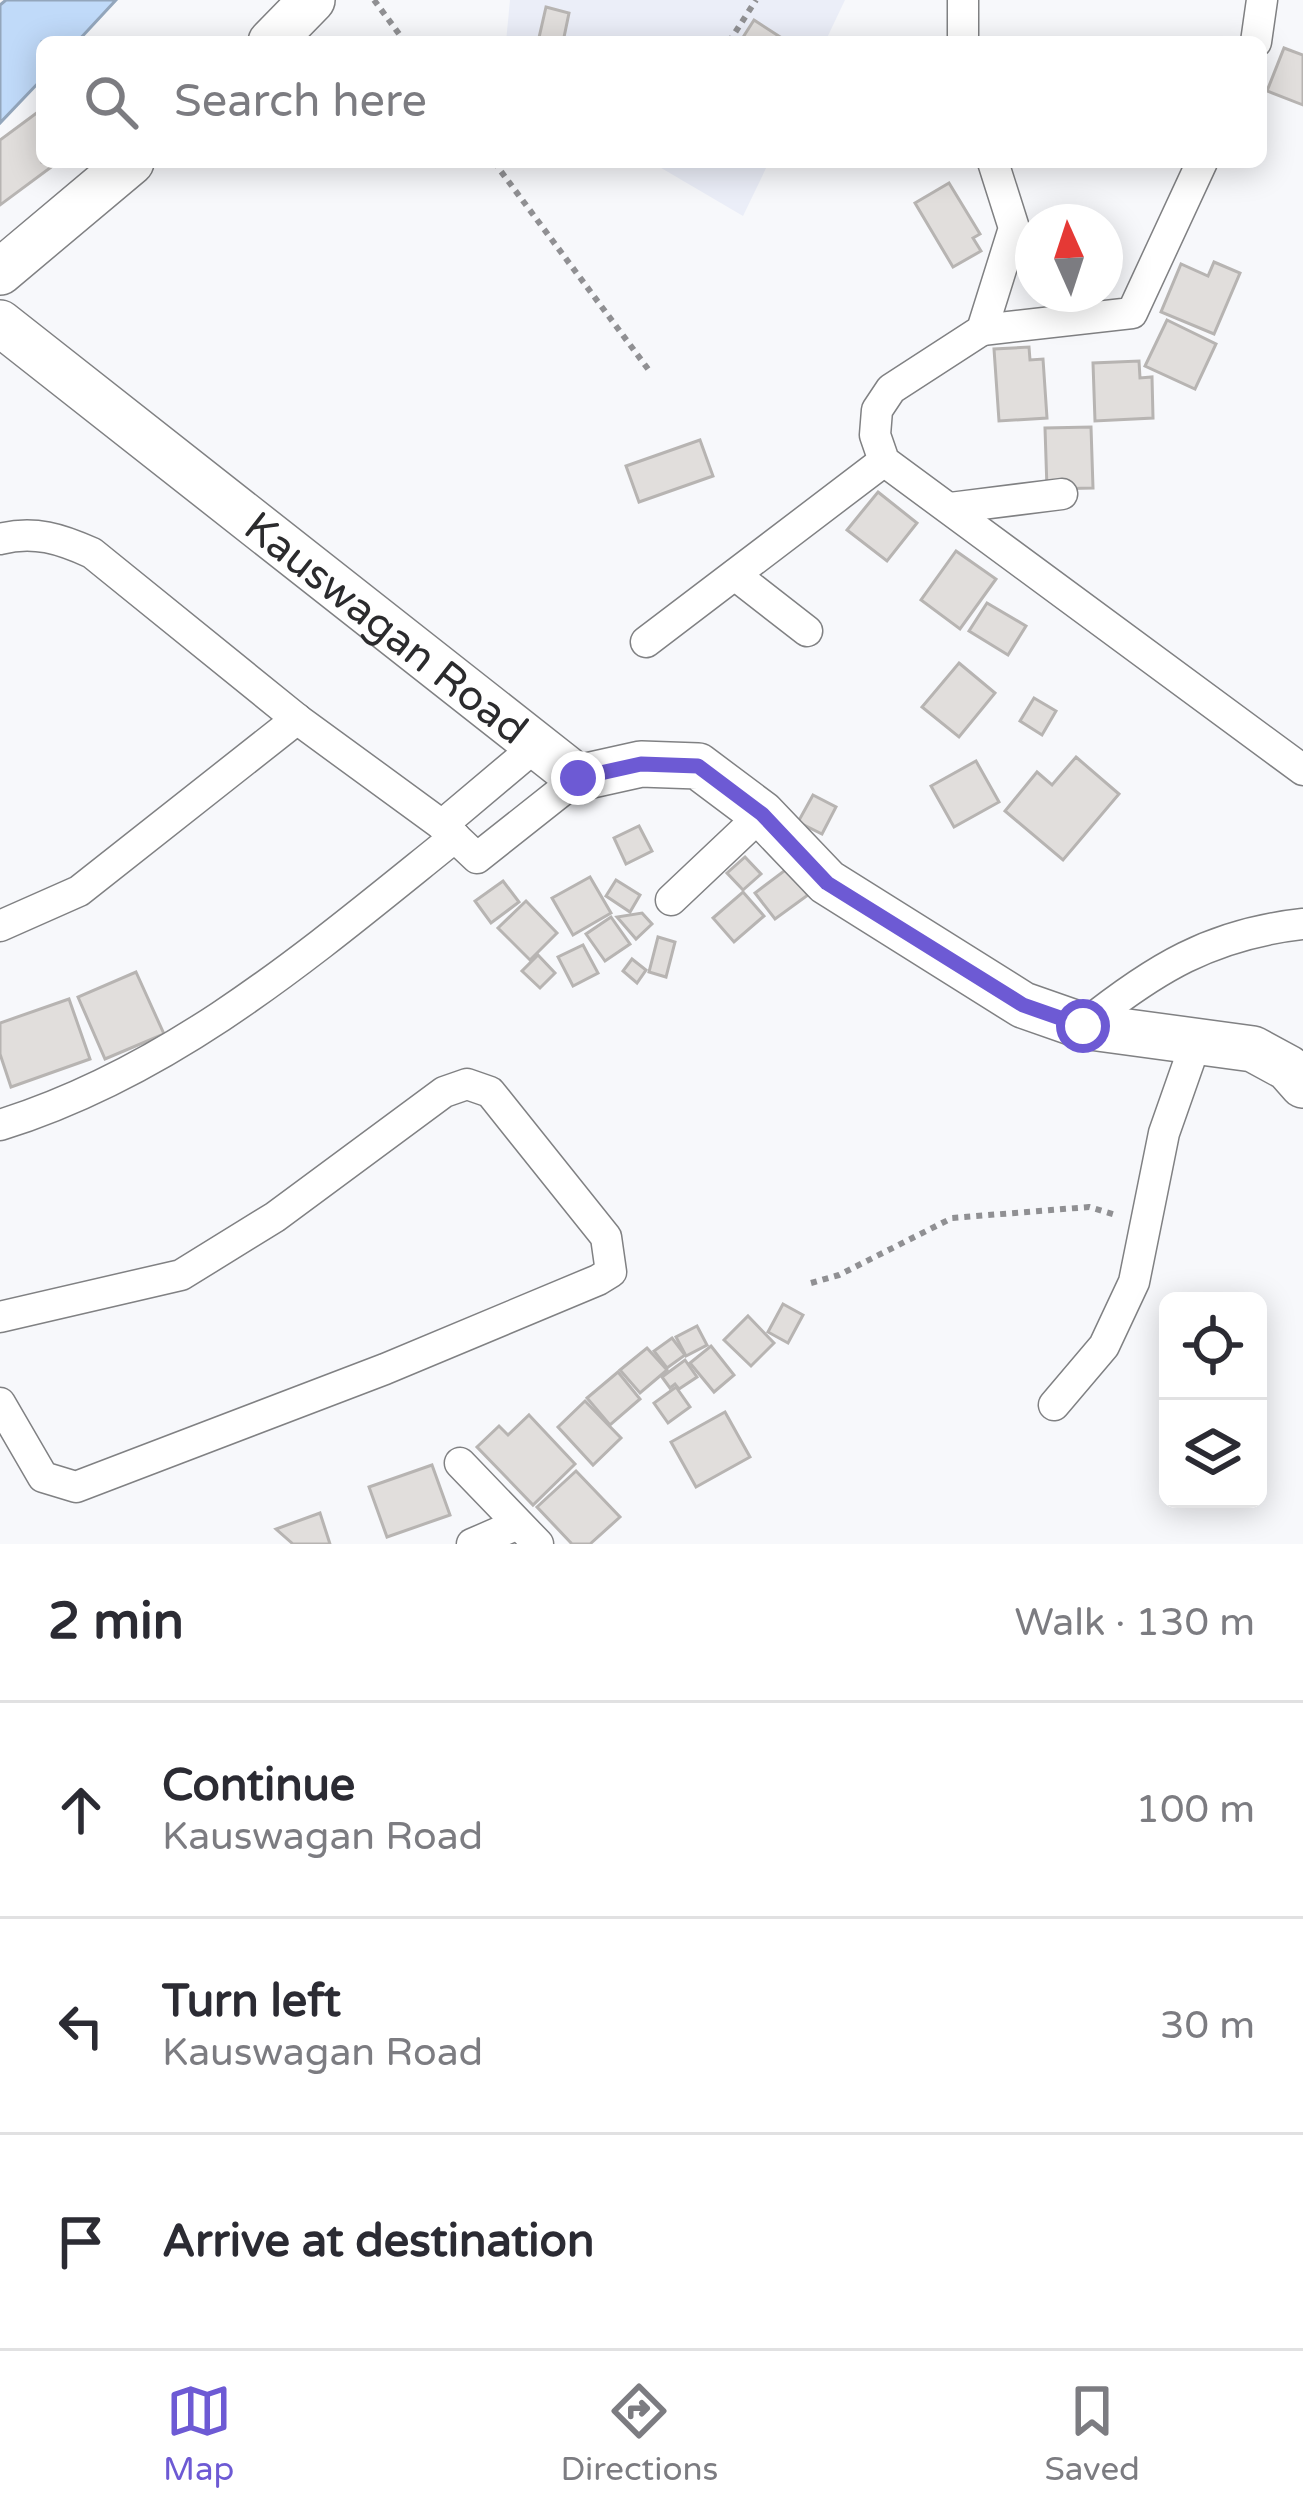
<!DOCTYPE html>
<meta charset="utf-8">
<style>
body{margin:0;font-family:"Varela Round",sans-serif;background:#f7f7f7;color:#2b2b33}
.controls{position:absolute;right:36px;bottom:36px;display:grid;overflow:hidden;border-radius:18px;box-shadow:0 6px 30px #0003}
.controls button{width:108px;height:108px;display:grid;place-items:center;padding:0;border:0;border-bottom:3px solid #e1e1e2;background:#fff;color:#2b2b33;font:60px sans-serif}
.compass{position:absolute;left:1015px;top:204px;width:108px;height:108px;border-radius:50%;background:#fff;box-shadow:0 6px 30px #0003;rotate:357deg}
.stop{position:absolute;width:36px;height:36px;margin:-27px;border:9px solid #6d5ad4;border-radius:50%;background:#fff}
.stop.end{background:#6d5ad4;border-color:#fff;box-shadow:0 3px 12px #0008}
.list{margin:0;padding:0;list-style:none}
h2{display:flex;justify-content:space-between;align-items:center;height:156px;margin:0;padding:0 48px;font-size:51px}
h2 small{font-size:39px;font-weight:400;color:#7c7c81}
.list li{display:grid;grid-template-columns:78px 1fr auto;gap:36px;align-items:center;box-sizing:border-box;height:216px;padding:0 48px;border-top:3px solid #e1e1e2}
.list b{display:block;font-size:45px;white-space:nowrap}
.list p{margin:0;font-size:39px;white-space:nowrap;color:#7c7c81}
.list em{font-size:39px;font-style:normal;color:#7c7c81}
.icon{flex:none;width:66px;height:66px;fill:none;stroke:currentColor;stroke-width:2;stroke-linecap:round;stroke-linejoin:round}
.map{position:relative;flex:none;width:1303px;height:1544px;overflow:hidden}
.search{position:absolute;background:#fff;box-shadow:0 6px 30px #0003;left:36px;right:36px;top:36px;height:132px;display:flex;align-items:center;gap:30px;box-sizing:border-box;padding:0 42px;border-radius:18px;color:#7c7c81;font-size:45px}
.sheet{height:804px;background:#fff}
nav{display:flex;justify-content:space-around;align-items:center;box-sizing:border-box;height:168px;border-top:3px solid #e1e1e2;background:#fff;font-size:33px;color:#7c7c81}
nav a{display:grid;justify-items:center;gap:6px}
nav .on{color:#6d5ad4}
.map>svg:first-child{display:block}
</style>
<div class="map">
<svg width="1303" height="1544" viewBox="0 0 1303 1544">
<rect width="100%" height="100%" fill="#f7f8fb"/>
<g fill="#ebeef8">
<polygon points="510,0 845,0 825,42 506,42"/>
<polygon points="651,162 769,162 743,216"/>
</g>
<polygon fill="#c0daf9" stroke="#93a6bc" stroke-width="3" points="6,0 116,0 77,42 42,42 42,79 0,123 0,5"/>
<g fill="#e1dedc" stroke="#b7b4b2" stroke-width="3">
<polygon points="546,7 569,13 563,42 538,42"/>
<polygon points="754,20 788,42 740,42"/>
<polygon points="1284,48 1303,55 1303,105 1267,91"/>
<polygon points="42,109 42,162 58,162 0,205 0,140"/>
<polygon points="949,183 980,234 973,238 981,251 953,267 915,203"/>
<polygon points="1214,262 1240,273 1214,334 1161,312 1181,264 1208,276"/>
<polygon points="1167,320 1216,344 1195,389 1145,366"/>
<polygon points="1029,347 1030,360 1043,359 1047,418 999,421 994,349"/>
<polygon points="1139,361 1140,378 1152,377 1153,418 1095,421 1093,363"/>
<polygon points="1091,427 1093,488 1047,489 1045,428"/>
<polygon points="700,440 713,476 639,502 626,466"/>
<polygon points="878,492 917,523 887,561 847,530"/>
<polygon points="956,551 996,579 960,629 921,600"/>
<polygon points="987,603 1026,626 1008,655 969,631"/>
<polygon points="959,663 995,693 959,737 922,707"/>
<polygon points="1034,698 1056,711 1042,735 1020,721"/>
<polygon points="1076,757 1119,794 1063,860 1005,811 1037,772 1052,785"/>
<polygon points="976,761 999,802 954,827 931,786"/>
<polygon points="813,795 836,807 822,834 798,822"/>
<polygon points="639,826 652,851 626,864 614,838"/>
<polygon points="745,857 761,874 743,890 727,873"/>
<polygon points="788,868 808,895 775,919 755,893"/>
<polygon points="590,877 611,913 573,935 552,898"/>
<polygon points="616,880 640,895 630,912 606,896"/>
<polygon points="503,881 519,902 491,923 475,901"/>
<polygon points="743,892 764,916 734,942 713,918"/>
<polygon points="526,901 557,933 530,960 498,928"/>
<polygon points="642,913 652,924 636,939 617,917"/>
<polygon points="611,917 630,944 605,961 586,934"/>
<polygon points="658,937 675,942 666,977 649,972"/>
<polygon points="583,945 598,973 573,986 558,957"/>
<polygon points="538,955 555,973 540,988 522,971"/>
<polygon points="632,959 646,970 637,983 623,971"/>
<polygon points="136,972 164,1034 105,1059 78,997"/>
<polygon points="69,999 90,1059 11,1087 0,1054 0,1023"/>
<polygon points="783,1304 803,1315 788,1343 768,1332"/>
<polygon points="748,1316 774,1343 751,1366 724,1340"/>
<polygon points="697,1326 707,1345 686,1356 676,1337"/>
<polygon points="672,1338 685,1355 667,1368 654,1351"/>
<polygon points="711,1346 734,1375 714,1392 690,1363"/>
<polygon points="647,1348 667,1370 640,1393 620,1370"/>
<polygon points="685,1360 697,1377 679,1389 675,1384 670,1388 662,1377"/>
<polygon points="618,1372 640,1399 610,1425 587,1398"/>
<polygon points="676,1387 690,1407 668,1423 654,1403"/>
<polygon points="585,1401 621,1438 593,1465 558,1427"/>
<polygon points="725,1412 750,1457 696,1487 671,1442"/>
<polygon points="529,1415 575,1464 533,1505 477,1447 499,1426 508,1435"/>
<polygon points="432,1465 450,1515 387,1537 369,1487"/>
<polygon points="576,1471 620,1517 590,1544 572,1544 537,1507"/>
<polygon points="320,1513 330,1544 293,1544 276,1529"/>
</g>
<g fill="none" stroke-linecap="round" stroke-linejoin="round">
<defs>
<g id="street">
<polyline points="963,42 963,0"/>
<polyline points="1256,42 1262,0"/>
<polyline points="993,162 1014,228 982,330 891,389 877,410 875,435 884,461 1303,770"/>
<polyline points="982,330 1132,313 1202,162"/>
<polyline points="950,508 1062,494"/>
<path d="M0,539C34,530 61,539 92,553L297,719L442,825L477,858L578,778"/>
<polyline points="735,575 807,631"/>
<polyline points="646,642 884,461"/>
<polyline points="442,825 537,745"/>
<polyline points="671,900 762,814"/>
<polyline points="0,926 79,891 297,719"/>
<path d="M1083,1026C1154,969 1211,934 1303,924"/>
<path d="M0,1125C176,1070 313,951 455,837"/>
<polyline points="0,1317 181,1275 275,1217 444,1092 467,1084 490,1092 606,1237 611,1272 598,1280 385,1369 76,1487 43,1477 0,1403"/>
<polyline points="1054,1405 1104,1346 1134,1282 1164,1133 1197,1039"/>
<polyline points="460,1463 538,1544"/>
<polyline points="472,1544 518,1524"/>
</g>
<g id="secondary">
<polyline points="271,42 312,0"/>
<polyline points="0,272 131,162"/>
<path id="s1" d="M0,323L578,778L641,764L698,766L762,814L827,882L1023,1005L1083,1026L1253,1049L1288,1068L1303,1085"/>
</g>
</defs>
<use href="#street" stroke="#808183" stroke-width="33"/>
<use href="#secondary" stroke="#808183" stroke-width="48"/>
<g stroke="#909093" stroke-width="6" stroke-dasharray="6 6" stroke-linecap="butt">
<polyline points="374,0 405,42"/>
<polyline points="729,42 756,0"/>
<polyline points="494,162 648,369"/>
<polyline points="811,1283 839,1275 952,1218 1089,1207 1116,1215"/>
</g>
<use href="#street" stroke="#fff" stroke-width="30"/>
<use href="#secondary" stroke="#fff" stroke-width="45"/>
</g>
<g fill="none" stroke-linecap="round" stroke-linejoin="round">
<polyline stroke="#6d5ad4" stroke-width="15" points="578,778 641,764 698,766 762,814 827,883 1023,1005 1083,1026"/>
</g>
<g text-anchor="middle" stroke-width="12" stroke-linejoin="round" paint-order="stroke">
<g font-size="42" fill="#2b2b2d" stroke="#fff">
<text dy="15" stroke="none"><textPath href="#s1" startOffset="492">Kauswagan Road</textPath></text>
</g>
</g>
</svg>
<div class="controls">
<button><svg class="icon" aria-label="locate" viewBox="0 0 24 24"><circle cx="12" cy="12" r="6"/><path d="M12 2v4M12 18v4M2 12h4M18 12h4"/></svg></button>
<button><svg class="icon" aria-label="layers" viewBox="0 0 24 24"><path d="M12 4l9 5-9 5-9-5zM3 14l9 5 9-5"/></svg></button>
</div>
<svg class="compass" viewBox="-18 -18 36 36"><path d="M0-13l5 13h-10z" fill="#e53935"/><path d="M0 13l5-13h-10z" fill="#7c7c81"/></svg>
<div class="stop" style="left:1083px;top:1026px"></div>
<div class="stop end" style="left:578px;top:778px"></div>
<div class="search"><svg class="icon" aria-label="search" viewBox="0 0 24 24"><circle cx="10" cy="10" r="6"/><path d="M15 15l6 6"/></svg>Search here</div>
</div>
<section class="sheet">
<h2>2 min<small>Walk · 130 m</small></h2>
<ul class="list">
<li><svg class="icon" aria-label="ahead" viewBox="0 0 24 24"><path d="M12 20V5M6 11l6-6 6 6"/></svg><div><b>Continue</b><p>Kauswagan Road</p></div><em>100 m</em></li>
<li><svg class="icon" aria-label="left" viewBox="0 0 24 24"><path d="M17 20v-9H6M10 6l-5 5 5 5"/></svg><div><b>Turn left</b><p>Kauswagan Road</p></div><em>30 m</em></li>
<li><svg class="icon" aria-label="arrive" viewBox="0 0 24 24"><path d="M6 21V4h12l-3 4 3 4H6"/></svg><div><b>Arrive at destination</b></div></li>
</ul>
</section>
<nav>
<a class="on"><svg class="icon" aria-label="map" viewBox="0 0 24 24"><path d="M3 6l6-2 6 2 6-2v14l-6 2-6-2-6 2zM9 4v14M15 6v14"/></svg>Map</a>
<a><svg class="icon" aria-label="directions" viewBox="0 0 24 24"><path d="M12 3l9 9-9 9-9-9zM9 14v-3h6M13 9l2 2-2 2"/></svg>Directions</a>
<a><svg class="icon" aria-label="saved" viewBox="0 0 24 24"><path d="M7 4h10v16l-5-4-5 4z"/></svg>Saved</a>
</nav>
